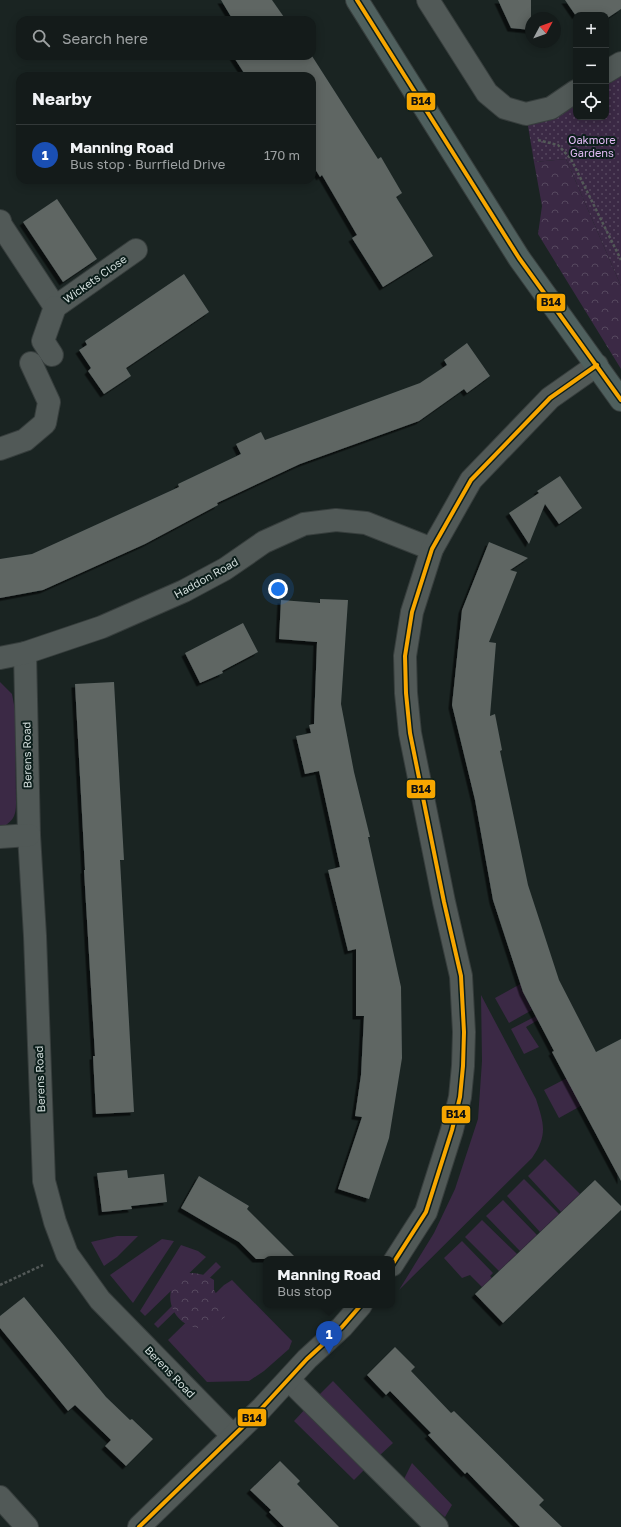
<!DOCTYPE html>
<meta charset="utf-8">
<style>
body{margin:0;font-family:"Golos Text",sans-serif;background:#212827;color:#f1f3f6}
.controls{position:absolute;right:12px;top:12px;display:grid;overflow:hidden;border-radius:8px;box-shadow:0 2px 10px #0003}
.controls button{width:36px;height:36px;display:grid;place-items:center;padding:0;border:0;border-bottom:1px solid #333939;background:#141b1a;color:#f1f3f6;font:20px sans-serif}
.compass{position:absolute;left:525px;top:12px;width:36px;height:36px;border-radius:50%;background:#141b1a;box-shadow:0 2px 10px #0003;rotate:49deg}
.you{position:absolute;left:278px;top:589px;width:14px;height:14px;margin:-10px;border:3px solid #fff;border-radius:50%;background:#1a73e8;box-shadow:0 0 0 6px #1a73e833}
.badge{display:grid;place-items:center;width:26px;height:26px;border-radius:50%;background:#ea580c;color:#fff;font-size:13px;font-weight:700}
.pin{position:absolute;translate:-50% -33px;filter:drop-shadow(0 1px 2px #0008)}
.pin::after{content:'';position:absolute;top:21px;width:14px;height:12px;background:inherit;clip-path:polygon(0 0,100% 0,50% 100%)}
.popup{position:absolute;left:263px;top:1256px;width:132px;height:52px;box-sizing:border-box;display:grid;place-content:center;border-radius:8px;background:#141b1a;filter:drop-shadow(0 1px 3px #0005);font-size:13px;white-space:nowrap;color:#9da1a2}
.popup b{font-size:15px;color:#f1f3f6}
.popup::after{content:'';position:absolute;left:50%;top:100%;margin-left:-8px;border:8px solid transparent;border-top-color:#141b1a}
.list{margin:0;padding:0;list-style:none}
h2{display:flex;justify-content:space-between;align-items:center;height:52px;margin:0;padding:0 16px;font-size:17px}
h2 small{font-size:13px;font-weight:400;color:#9da1a2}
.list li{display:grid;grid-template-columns:26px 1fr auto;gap:12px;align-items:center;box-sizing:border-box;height:60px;padding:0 16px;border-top:1px solid #333939}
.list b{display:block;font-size:15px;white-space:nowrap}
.list p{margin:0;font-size:13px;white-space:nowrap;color:#9da1a2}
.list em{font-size:13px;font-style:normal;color:#9da1a2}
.icon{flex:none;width:22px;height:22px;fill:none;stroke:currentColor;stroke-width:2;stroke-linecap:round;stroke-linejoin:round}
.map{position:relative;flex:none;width:621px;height:1527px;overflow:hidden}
.search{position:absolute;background:#141b1a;box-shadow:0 2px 10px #0003;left:16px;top:16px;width:300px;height:44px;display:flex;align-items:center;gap:10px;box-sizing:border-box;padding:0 14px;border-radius:12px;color:#9da1a2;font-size:15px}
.panel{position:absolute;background:#141b1a;box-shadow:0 2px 10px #0003;left:16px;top:72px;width:300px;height:112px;border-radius:12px}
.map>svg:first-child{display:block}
</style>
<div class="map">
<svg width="621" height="1527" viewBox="0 0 621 1527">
<defs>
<pattern id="forest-crowns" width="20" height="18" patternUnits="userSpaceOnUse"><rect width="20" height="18" fill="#3b2945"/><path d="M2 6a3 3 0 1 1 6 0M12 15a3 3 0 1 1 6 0" fill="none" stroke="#56485f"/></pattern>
<pattern id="park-dots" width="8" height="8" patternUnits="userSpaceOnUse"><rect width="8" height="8" fill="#3b2945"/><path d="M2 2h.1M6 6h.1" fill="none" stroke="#56485f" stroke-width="1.8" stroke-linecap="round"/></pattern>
<filter id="shadow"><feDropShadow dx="-3.5" dy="3.5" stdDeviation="0" flood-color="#0009"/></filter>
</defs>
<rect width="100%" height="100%" fill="#1a2422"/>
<g fill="#3b2945">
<path d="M0,682L12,694L15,710L16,803C16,818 12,821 0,829Z"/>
<polygon points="526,981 530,982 521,988 532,1010 509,1023 495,998"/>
<path d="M481,995L536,1099C544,1124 548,1135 532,1158L399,1290L434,1233L455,1189L478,1119L482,1061Z"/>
<polygon points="536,1016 538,1020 526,1027 539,1047 524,1054 511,1029"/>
<polygon points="567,1078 586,1103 559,1118 544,1090"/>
<polygon points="545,1159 580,1194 561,1212 528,1176"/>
<polygon points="524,1179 559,1214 540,1232 507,1196"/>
<polygon points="503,1200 537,1235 520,1251 486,1216"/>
<polygon points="482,1220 517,1254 499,1271 465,1237"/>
<polygon points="117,1236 138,1236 117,1257 104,1266 91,1242"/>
<polygon points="162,1239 174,1241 133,1303 110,1275"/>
<polygon points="462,1241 493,1273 490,1276 492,1278 482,1287 470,1275 462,1278 444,1258"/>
<polygon points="181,1245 198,1251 206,1257 145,1316 140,1311"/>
<polygon points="216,1262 221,1267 158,1328 154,1324"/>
<polygon points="232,1280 292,1341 289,1349 264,1371 249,1381 207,1382 168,1340 224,1285"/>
<polygon points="333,1381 393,1443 379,1456 319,1395"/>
<polygon points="308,1406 368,1466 354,1480 294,1421"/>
<polygon points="412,1463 452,1505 445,1517 431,1505 426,1506 402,1483"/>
</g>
<g fill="url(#forest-crowns)">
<polygon points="566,159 621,286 621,369 538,234 542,206 534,162"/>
<path d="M184,1273C195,1273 204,1273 214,1280V1290L223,1306L225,1317C220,1321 213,1327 207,1328C180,1332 161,1303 175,1281C176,1278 181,1276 184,1273Z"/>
</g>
<polygon fill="url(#park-dots)" points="621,63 621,286 566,159 534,162 526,114 576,91 576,117 606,117 606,72"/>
<g fill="#5e6664" filter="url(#shadow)">
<polygon points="221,0 272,0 286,20 233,20"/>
<polygon points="498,0 531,0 531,30 511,28"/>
<polygon points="565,0 621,0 621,9 606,19 606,15 576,15 576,16"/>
<polygon points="233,56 311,56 312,57 312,56 378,159 381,157 402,193 396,197 433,256 383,287 352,238 357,235 322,175 320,177 312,164 312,76 246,76"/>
<polygon points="57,199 97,259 63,282 23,222"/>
<polygon points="184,274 209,312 126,368 131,376 104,394 88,371 91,368 79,350 87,345 85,341"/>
<polygon points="467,343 490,376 467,393 464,389 419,421 300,464 217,503 218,505 145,544 43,590 0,598 0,559 32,554 179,487 178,484 241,454 236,444 261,432 265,440 420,383 447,365 444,360"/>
<polygon points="560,476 582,508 559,524 545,504 529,544 509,513 539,493 537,491"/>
<polygon points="489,542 528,558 510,570 517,572 489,642 496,643 490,716 495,714 502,750 500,751 528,885 559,980 596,1052 621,1039 621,1181 552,1052 554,1051 523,992 493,900 475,800 452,705 462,610"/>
<polygon points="320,599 348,600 341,704 354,772 370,837 368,837 401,987 402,1058 389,1138 369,1199 338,1189 362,1117 355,1116 361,1075 364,1016 356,1016 356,949 348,951 328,870 340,867 319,771 305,774 296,736 311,733 309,725 314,724 317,642 279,639 281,600 320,603"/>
<polygon points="243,623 258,652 222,671 223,673 200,683 185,653"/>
<polygon points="114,682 124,860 120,860 134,1112 96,1114 93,1056 95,1056 84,870 85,870 75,684"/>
<polygon points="127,1170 128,1178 164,1174 167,1202 131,1206 132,1209 102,1212 97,1173"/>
<polygon points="199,1176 249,1206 247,1209 297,1259 256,1259 239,1242 181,1208"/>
<polygon points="595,1180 621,1206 621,1210 503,1323 475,1294"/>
<polygon points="24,1297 106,1397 130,1420 132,1419 153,1439 126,1466 105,1446 111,1440 75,1405 68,1411 0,1328 0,1316"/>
<polygon points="395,1347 415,1367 411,1371 451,1413 454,1411 544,1500 539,1505 562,1527 520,1527 467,1472 465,1474 428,1435 431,1433 390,1391 386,1395 367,1375"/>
<polygon points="280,1461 300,1481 297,1484 339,1527 284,1527 269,1512 271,1510 250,1490"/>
</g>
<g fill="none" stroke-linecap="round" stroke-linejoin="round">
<defs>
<g id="minor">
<polyline points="428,0 487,93 505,108 526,114 551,108 576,91"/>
<polyline points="606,72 621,63"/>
<polyline points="0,221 1,225 55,307 136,250"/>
<polyline points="52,355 43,341 55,307"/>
<polyline points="0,449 25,440 45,423 49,402 31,363"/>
<polyline points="25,653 29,835 35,936 44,1181 55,1222 67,1254 100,1300 233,1436"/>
<polyline points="0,658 25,653 102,627 184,591 225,569 264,542 304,524 336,520 366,523 432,549"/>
<polyline points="0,837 29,835"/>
<polyline points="392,1265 426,1212 452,1130 460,1097 463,1066 464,1032 461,976 444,902 410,733 406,693 405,656 412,612 432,549 471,480 550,398 597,365"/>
<polyline points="289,1380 437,1527"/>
<polyline points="0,1497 27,1527"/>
<polyline points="139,1527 261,1409 307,1359 342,1327 361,1305"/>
</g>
<polyline id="major" points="357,0 519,258 621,400"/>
</defs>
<use href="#minor" stroke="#373e3d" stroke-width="24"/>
<use href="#major" stroke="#373e3d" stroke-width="24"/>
<g stroke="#535958" stroke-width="2.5" stroke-dasharray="3 2" stroke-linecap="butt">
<polyline points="538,140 558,145 571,159 621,260"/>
<polyline points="0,1285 43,1265"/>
</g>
<use href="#minor" stroke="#515957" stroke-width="22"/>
<use href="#major" stroke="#4f605e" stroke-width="22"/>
<defs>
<g id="bus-1">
<polyline points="357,0 519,258 621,400"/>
<polyline points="392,1265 426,1212 452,1130 460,1097 463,1066 464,1032 461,976 444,902 410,733 406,693 405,656 412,612 432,549 471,480 550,398 597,365"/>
<polyline points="139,1527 261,1409 307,1359 342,1327 361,1305"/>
</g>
</defs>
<use href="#bus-1" stroke="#0c1e1b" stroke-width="7"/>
<use href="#bus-1" stroke="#f7a600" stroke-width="4"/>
</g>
<g text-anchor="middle" stroke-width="4" stroke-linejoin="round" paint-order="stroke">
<g font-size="11" fill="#e3bbf5" stroke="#0c1e1b">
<text x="592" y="144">Oakmore<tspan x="592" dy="13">Gardens</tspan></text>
</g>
<g font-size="11" fill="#d2dddb" stroke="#0c1e1b">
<text transform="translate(95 279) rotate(-35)" y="4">Wickets Close</text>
<text transform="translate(206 578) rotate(-29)" y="4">Haddon Road</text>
<text transform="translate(27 755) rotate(-91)" y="4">Berens Road</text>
<text transform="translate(40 1079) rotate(-92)" y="4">Berens Road</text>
<text transform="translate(170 1372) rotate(46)" y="4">Berens Road</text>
</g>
</g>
<g stroke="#0c1e1b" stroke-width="1.5">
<rect x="406" y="92" width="30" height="19" rx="4" fill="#f7a600"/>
<rect x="536" y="293" width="30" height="19" rx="4" fill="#f7a600"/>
<rect x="406" y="779" width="30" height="20" rx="4" fill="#f7a600"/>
<rect x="441" y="1105" width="30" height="19" rx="4" fill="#f7a600"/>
<rect x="237" y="1408" width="30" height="19" rx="4" fill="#f7a600"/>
</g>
<g font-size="11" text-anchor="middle" font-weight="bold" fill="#111">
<text x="421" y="105">B14</text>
<text x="551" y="306">B14</text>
<text x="421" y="793">B14</text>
<text x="456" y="1118">B14</text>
<text x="252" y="1422">B14</text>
</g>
</svg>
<div class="controls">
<button>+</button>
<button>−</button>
<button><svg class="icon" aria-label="locate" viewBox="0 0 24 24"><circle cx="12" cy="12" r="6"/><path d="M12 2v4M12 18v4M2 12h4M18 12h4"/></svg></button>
</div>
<svg class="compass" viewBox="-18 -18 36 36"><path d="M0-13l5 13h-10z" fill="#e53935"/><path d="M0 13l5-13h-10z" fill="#9da1a2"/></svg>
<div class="you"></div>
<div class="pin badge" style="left:329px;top:1354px;background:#1a4fb4">1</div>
<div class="popup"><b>Manning Road</b>Bus stop</div>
<div class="search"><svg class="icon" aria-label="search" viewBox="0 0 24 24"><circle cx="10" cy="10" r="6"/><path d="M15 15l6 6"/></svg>Search here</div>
<section class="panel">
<h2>Nearby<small></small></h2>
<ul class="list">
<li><span class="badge" style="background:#1a4fb4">1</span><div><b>Manning Road</b><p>Bus stop · Burrfield Drive</p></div><em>170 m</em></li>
</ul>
</section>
</div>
